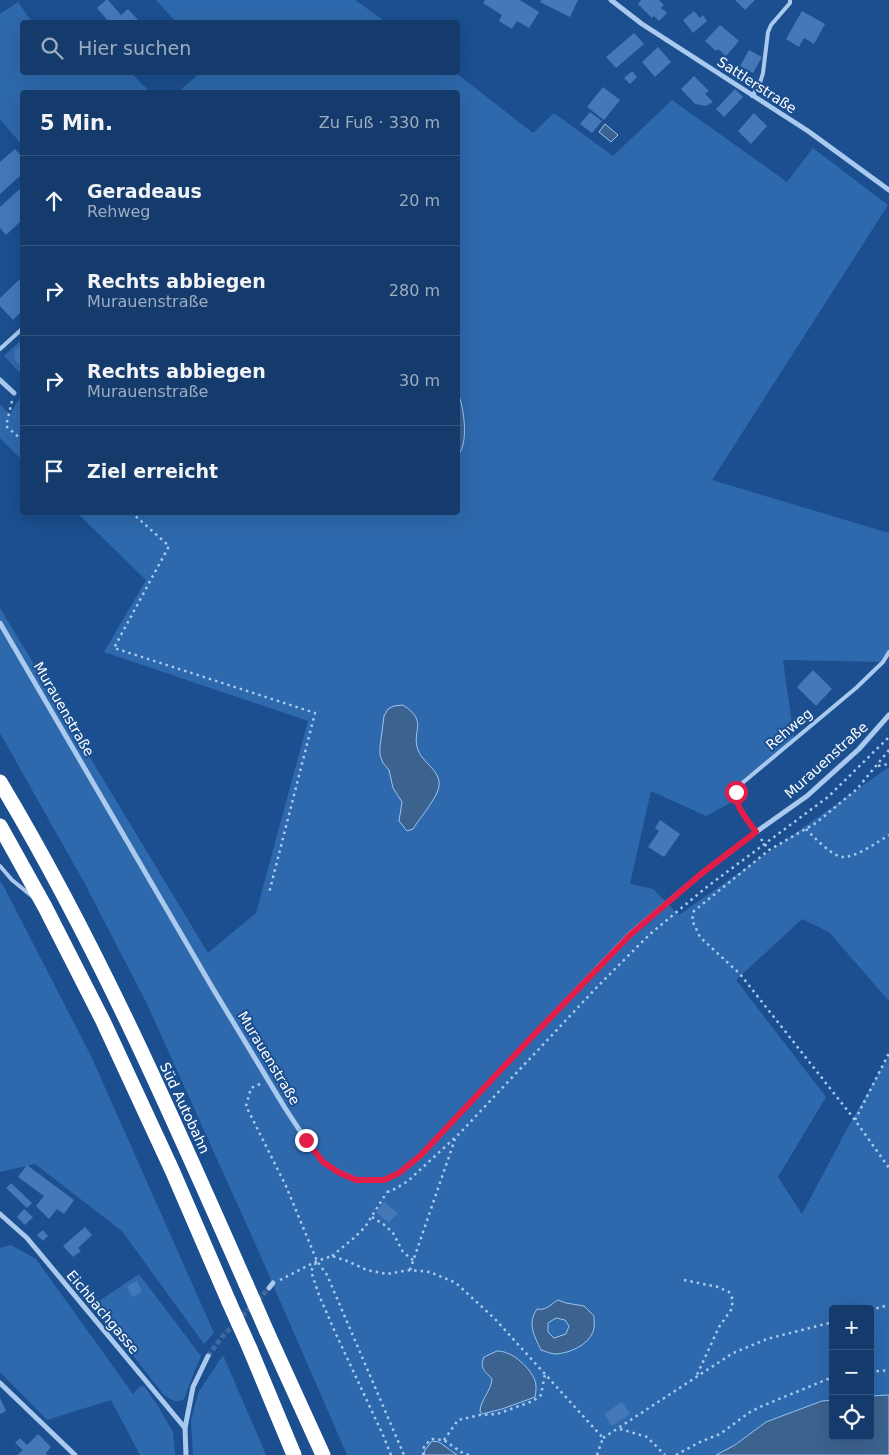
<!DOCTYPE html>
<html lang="de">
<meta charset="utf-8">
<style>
body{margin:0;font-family:"DejaVu Sans",sans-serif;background:#214673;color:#f1f3f6}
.controls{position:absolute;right:15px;bottom:15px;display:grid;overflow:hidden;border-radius:5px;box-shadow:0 5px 20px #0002}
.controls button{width:45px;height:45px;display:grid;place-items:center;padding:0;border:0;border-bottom:1px solid #33557e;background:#143b6b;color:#f1f3f6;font:25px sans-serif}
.stop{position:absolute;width:15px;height:15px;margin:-11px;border:4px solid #e11d48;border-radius:50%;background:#fff}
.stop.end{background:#e11d48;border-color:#fff;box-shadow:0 1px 5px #0008}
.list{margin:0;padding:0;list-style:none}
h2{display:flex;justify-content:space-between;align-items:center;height:65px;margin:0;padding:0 20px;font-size:21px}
h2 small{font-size:16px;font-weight:400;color:#9dadc1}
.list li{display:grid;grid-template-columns:32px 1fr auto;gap:15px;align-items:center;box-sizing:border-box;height:90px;padding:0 20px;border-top:1px solid #33557e}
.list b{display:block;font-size:19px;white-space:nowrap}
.list p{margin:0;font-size:16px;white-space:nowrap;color:#9dadc1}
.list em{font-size:16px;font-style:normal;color:#9dadc1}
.icon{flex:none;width:28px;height:28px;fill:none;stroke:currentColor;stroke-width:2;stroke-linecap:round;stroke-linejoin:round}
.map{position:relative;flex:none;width:889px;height:1455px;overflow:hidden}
.search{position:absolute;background:#143b6b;box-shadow:0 5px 20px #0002;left:20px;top:20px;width:440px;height:55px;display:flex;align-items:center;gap:12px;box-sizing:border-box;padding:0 18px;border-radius:5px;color:#9dadc1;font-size:19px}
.panel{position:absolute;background:#143b6b;box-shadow:0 5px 20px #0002;left:20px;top:90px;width:440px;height:425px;border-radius:5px}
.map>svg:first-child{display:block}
</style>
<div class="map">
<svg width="889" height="1455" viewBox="0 0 889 1455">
<rect width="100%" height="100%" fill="#1b4f8f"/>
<g fill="#2e69ad" fill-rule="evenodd">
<polygon points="156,0 355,0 386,22 176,22"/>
<polygon points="18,2 32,22 22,22 22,72 131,73 150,92 22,92 22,145 0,119 0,14"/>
<path d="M200,73H456L533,133L554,113L613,156L672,100L787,182L813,148L888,205L712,480L889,533V652L883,662L783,660L794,739L740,785L736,800L706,816L651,791L630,884L653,889L679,915L889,767V1001L829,932L802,919L736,980L826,1097L778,1177L802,1214L848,1127L889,1055V1395L870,1396V1309H833V1400L822,1401L766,1422L735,1445L716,1455H457L449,1448L425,1450L424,1455H347L254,1241L147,1004L85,884L0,733V608L208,953L256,913L308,721L104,652L146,580L77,513L458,512V92H178ZM558,1300L566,1303L584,1306L555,1354L541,1310L549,1307ZM497,1351L509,1353L480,1411C481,1399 491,1391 492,1379C484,1371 479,1368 484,1357Z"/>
<polygon points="22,339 22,375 4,356"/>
<polygon points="22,394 22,460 0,438 0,405 10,414"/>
<polygon points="0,881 4,887 91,1056 214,1333 204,1344 122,1231 35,1164 0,1172"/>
<polygon points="11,1245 36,1259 133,1394 139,1387 144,1386 158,1406 173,1432 175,1455 140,1455 111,1400 47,1420 0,1372 0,1248"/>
<path d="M139,1274L201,1356L195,1370L184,1399C176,1404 172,1400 164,1395L93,1305Z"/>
<polygon points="556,1318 565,1320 569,1326 567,1334 560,1337 554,1338 548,1332 548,1323"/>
<polygon points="223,1355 266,1455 193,1455 191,1421 198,1393"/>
</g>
<g fill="#3c6290" stroke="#9cc4f0" fill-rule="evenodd">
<polygon points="605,124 618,135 611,142 599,132"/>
<path d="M458,393C464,408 469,443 458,455Z"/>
<path d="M403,705C429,722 411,730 418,750C423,763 441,771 439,786C438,797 419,819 413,829L407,831L399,821L402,802L393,788L389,770L383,763L380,755V747L384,716L388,709L394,706Z"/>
<path d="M558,1300L566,1303L584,1306L594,1316C594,1321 595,1327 593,1332C588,1345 570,1353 556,1354C551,1354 545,1351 541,1350C534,1335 527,1324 537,1309C546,1311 551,1304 558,1300ZM556,1318L565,1320L569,1326L566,1334L554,1338L548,1332V1323Z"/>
<path d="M497,1351C512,1351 527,1365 534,1378C537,1384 536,1391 535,1397L502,1409L482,1414L480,1411C481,1399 491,1391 492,1379C485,1371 479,1369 484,1357Z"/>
<polygon points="889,1395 889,1455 716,1455 735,1445 766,1422 822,1401 833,1400 833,1436 870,1436 870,1396"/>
<polygon points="432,1441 439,1442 457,1455 424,1455 425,1450"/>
</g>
<g fill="#4478b7">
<polygon points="106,0 108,0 121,15 128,9 140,22 109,22 97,8"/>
<polygon points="485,0 520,0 539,12 529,28 517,21 512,29 499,21 502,15 483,3"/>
<polygon points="541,0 578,0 570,17 540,2"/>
<polygon points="641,0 659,0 664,5 661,8 667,13 659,21 654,16 652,18 638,4"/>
<polygon points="735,0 755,0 745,10"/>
<polygon points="694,11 700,18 703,15 707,21 693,33 683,20"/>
<polygon points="802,11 825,24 814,44 804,38 799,47 786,39"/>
<polygon points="720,25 739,41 726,56 718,49 716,51 705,41"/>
<polygon points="634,33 644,44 616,68 606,57"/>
<polygon points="658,47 671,62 655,77 642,62"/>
<polygon points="749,50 762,57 753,73 740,66"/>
<polygon points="632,71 637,77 630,84 624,78"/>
<polygon points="694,76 709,91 705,94 713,102 706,106 695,104 681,89"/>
<polygon points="603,87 620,100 604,120 587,107"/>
<polygon points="735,89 743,97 724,117 716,109"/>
<polygon points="590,112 602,121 592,133 580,124"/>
<polygon points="754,113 767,126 751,144 738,131"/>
<polygon points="15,149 22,157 22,174 0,194 0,162"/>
<polygon points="22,187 22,220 6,235 0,228 0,207"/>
<polygon points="22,277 22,311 13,320 0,306 0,298"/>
<polygon points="22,344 22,367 14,359 15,350"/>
<polygon points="813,670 832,689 816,706 797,687"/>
<polygon points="660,820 680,834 664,857 648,847 659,831 655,828"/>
<polygon points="27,1165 74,1200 64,1214 57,1209 49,1219 36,1206 44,1196 18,1177"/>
<polygon points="11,1183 32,1203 27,1208 6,1188"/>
<polygon points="384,1202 398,1213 389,1223 376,1212"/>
<polygon points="24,1209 33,1217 25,1225 17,1217"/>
<polygon points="85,1227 92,1235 78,1248 81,1251 73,1257 63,1246"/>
<polygon points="43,1230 48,1236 43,1241 37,1235"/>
<polygon points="137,1281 142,1292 132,1297 127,1286"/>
<polygon points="0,1398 6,1411 0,1414"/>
<polygon points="622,1402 630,1414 612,1426 604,1414"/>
<polygon points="38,1434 51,1447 46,1453 47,1455 17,1455 23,1450 15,1443 20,1438 27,1445"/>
</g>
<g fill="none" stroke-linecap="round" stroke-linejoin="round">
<polyline stroke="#3d69a0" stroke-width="5" stroke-dasharray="5 2.5" stroke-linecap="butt" points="208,1356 222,1337 269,1288"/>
<g stroke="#a9c9ee" stroke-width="2.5" stroke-dasharray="2.5 4" stroke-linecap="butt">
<polyline points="12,401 6,426 22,440"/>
<polyline points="131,512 169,546 114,648 315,713 269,893"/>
<polyline points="889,750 857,789 816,823 769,850 694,911 692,920 700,937 740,974 855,1120 889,1168"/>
<polyline points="878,766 889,764"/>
<path d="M806,829C814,837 831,856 843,857C855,858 879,841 889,835"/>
<polyline points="761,839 769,850"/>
<polyline points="260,1084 251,1088 246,1106 286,1186 317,1261"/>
<polyline points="855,1120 889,1053"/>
<polyline points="387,1192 393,1190 408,1181 460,1133 599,985 650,934 708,886 801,817 828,797 889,737"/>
<polyline points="372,1217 386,1226 393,1233 403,1252 413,1260"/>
<polyline points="332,1256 355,1237 365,1227 387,1192"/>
<polyline points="410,1270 455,1139"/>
<polyline points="280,1280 317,1261 332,1256 347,1261 367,1270 387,1274 410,1270 430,1272 456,1283 495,1319 603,1438"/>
<polyline points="684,1280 718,1287 729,1292 733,1300 731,1310 719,1327 696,1377"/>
<polyline points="870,1310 889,1305"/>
<polyline points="870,1372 889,1370"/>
<polyline points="620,1429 647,1437 665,1455"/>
<polyline points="603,1438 733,1353 767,1339 833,1322"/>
<polyline points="444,1440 458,1420 480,1415 497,1414 533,1401 541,1395 545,1374"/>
<polyline points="391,1455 383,1435 335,1332 319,1295 311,1271 317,1261 327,1275 404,1455"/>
<polyline points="423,1455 424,1446 432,1439 444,1440 461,1452 469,1455"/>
<polyline points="597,1455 603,1438"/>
<polyline points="676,1455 700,1442 720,1434 750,1412 762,1406 833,1377"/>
</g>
<g stroke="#a9c9ee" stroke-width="4">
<polyline points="752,96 759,86 763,73 768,32 771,25 790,3 790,0"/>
<polyline points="0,349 22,329"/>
<path d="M756,832C750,823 733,804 736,793C736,792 739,786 740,785L856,688L883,662L889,652"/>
<polyline points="0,866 12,880 33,897"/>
</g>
<g stroke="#a9c9ee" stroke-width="5">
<polyline points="611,0 642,24 808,131 889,190"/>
<polyline points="0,380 14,393"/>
<polyline points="0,623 212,987 285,1108 306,1140 323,1162 339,1172 357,1180 384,1180 399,1173 421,1155 528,1041 629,935 701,874 756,832 807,796 859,749 889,715"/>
<polyline points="0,1214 27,1238 185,1428"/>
<polyline points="269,1288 273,1283"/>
<polyline points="0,1383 75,1455"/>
<polyline points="186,1455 185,1428 193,1387 208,1356"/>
</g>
<g stroke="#fff" stroke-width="15">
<path d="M0,782C96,942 171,1114 246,1284"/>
<polyline points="0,826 45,907 103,1021 172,1170 229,1302"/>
<polyline points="267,1332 323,1455"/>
<polyline points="250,1349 294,1455"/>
</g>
<g stroke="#fff" stroke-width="15">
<polyline points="246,1284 267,1332"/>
<polyline points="229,1302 250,1349"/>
</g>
</g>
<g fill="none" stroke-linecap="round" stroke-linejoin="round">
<path stroke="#e11d48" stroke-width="6" d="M306,1140L323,1162L338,1172L356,1180H384L399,1173L421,1155L528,1041L630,935L701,874L756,832C748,820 735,807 736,792"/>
</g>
<g text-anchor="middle" stroke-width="4" stroke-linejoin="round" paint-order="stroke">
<g font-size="14" fill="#fff" stroke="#1b4f8f">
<text transform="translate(757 85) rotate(33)" y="5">Sattlerstraße</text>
<text transform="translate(64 709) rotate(60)" y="5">Murauenstraße</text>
<text transform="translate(789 729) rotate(-40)" y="5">Rehweg</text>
<text transform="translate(826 760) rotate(-42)" y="5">Murauenstraße</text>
<text transform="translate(269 1058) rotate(59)" y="5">Murauenstraße</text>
<text transform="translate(185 1108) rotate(65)" y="5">Süd Autobahn</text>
<text transform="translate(103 1312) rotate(50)" y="5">Eichbachgasse</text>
</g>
</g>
</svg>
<div class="controls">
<button>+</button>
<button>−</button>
<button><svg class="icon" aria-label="locate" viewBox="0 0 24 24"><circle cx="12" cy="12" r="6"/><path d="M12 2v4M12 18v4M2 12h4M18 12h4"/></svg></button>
</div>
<div class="stop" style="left:736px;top:792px"></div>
<div class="stop end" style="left:306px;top:1140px"></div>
<div class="search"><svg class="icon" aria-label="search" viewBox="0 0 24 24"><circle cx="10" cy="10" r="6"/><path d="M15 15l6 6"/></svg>Hier suchen</div>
<section class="panel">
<h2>5 Min.<small>Zu Fuß · 330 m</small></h2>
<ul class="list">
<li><svg class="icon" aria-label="ahead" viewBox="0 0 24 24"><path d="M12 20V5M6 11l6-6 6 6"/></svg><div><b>Geradeaus</b><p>Rehweg</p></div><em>20 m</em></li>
<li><svg class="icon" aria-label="right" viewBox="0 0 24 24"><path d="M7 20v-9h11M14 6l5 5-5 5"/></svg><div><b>Rechts abbiegen</b><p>Murauenstraße</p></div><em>280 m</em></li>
<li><svg class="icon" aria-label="right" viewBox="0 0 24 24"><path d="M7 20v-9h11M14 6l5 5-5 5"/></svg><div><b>Rechts abbiegen</b><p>Murauenstraße</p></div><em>30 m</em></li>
<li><svg class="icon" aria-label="arrive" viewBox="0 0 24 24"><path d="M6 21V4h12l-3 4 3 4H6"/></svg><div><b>Ziel erreicht</b></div></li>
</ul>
</section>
</div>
